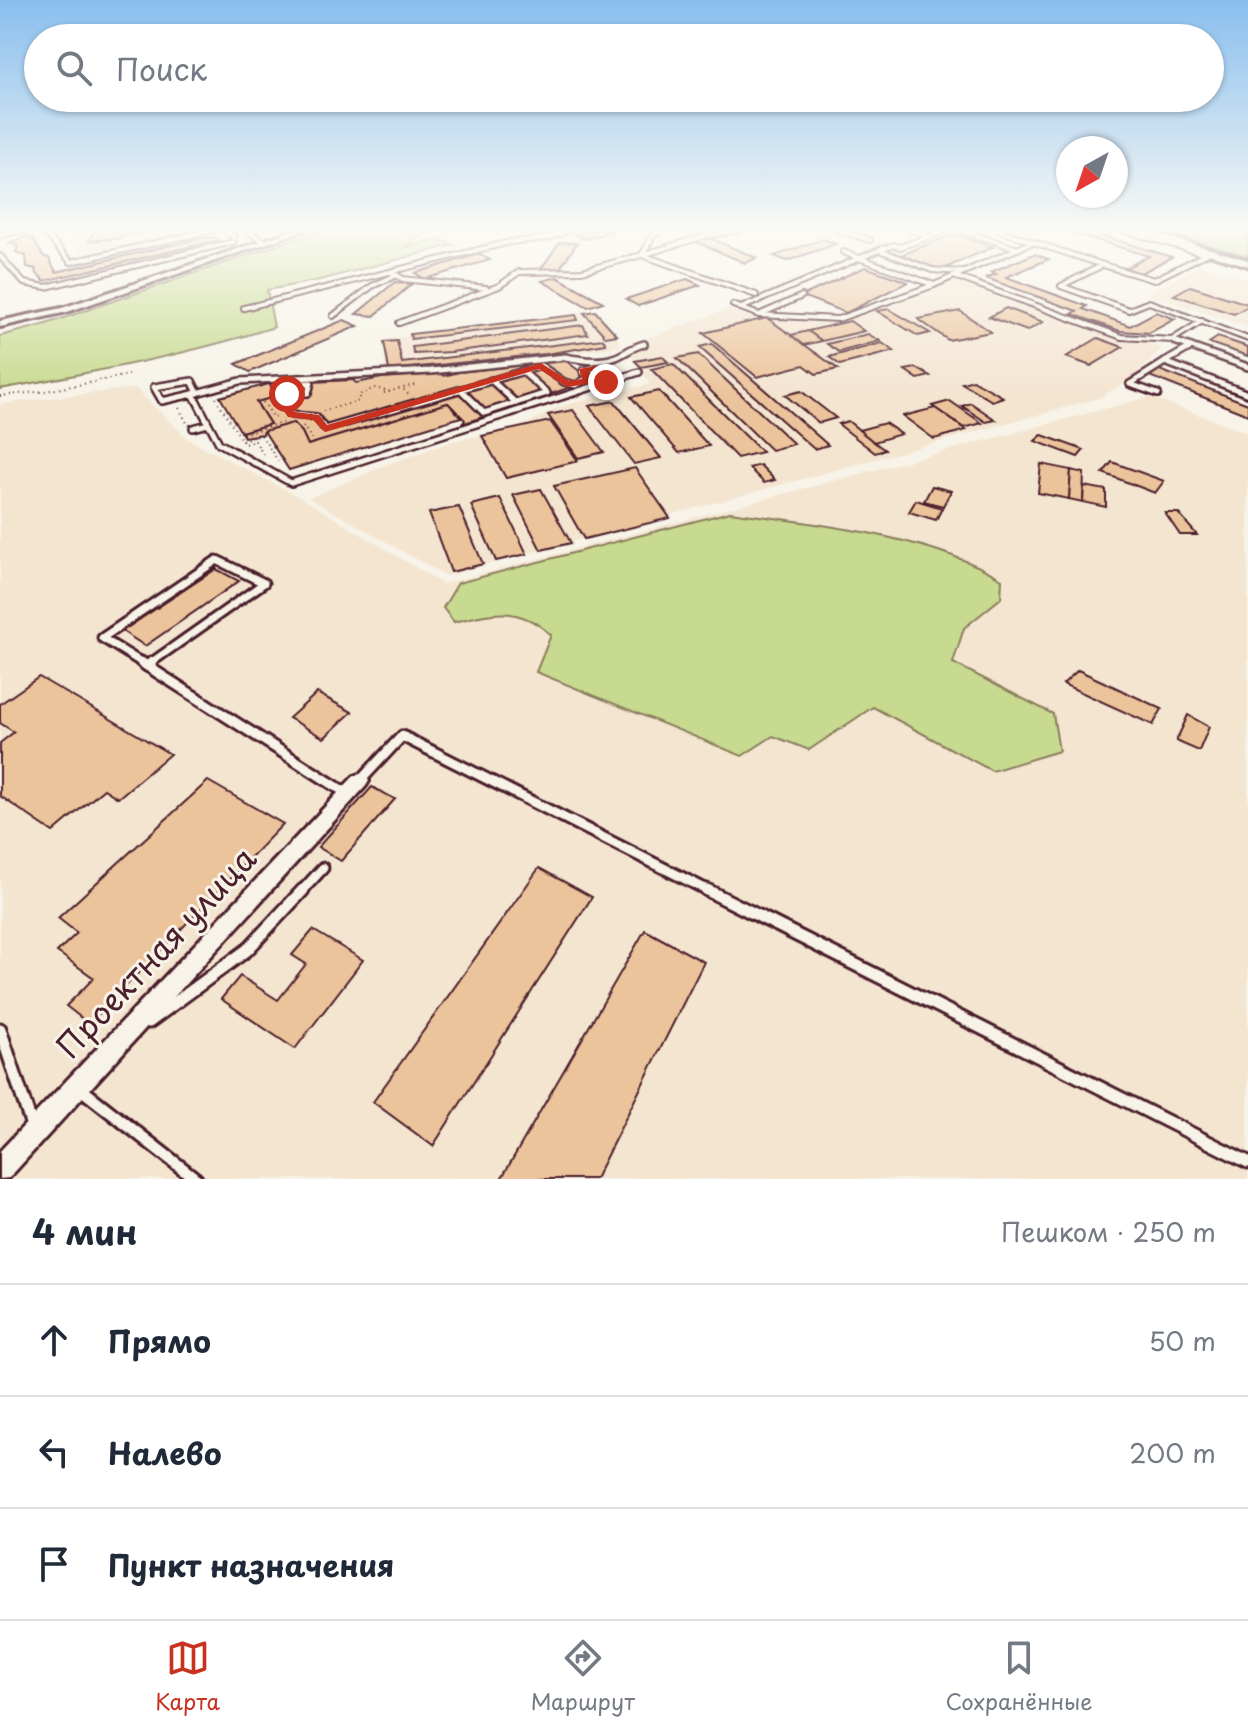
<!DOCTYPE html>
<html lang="ru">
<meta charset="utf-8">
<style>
body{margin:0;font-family:"Playpen Sans",sans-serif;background:#f2f2f3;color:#1f2937}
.compass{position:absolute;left:1056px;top:136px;width:72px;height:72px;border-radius:50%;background:#fff;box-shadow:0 2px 6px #0004;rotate:220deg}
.stop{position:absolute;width:24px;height:24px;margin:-18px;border:6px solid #c8321e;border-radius:50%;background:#fff}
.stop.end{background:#c8321e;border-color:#fff;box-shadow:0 2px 8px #0008}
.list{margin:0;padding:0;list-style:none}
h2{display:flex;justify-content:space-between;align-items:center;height:104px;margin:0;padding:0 32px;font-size:34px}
h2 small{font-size:26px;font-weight:400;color:#747a83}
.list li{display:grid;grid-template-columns:52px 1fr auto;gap:24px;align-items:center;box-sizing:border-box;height:112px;padding:0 32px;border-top:2px solid #e0e1e3}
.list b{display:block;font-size:30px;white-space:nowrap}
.list em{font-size:26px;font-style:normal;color:#747a83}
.icon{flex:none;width:44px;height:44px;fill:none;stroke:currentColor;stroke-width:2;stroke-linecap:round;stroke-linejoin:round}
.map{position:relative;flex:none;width:1248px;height:1179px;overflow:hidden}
.search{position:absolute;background:#fff;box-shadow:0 2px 6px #0004;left:24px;right:24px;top:24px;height:88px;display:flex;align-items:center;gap:20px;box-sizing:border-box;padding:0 28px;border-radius:44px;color:#747a83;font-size:30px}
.sheet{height:440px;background:#fff}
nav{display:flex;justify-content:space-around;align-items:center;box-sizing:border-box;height:112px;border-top:2px solid #e0e1e3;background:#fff;font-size:22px;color:#747a83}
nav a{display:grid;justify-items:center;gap:4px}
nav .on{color:#c8321e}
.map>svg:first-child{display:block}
</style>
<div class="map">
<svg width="1248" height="1179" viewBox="0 0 1248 1179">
<rect width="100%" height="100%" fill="#f7f3e8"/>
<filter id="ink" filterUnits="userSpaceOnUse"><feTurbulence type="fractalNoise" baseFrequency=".0125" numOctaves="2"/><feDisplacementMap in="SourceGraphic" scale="16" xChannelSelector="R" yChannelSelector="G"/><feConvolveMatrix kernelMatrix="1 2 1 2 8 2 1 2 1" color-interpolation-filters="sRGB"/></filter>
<g filter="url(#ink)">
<g fill="#f4e5d1">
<polygon points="58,230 178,230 180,232 83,254"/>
<polygon points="1200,265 1248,279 1248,327 1147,294"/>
<polygon points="959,281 1162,348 1131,380 1096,399 446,576 309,498 388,464 456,440 520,428 558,407 650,384 625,346 728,309 752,317 840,321"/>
<polygon points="595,311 616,334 621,347 384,372 388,339"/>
<polygon points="135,388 188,439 303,499 443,584 1150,397 1248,433 1248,1179 0,1179 0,404"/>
</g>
<g fill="#c8da8f" stroke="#897c5d" stroke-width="2">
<path d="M321,230H417L426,233L404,248L438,238L453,245L320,280L267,290L274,327C184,356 92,372 0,389V336L43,325Z"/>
<polygon points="1153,230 1248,230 1248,256"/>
<path d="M730,512C815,524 929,535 1002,579L1001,598L964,628L953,663L1053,714L1059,751L992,771L873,707L809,750L773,736L742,756L536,672L551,635C518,605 494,612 454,622L443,608L458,583Z"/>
</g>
<g fill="#ecc49c" stroke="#4a1f2b" stroke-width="2">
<polygon points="95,230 145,230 143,233 122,235 121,238 89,241"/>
<polygon points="588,230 616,230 585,239 574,234"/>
<polygon points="1063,230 1083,230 1172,257 1141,273 1125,268 1149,256"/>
<polygon points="954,234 993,247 941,270 901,255"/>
<polygon points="26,236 32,238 43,256 49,258 56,272 202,238 214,237 219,240 44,281 35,271 36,269 27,267 26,256 16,252 18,246 9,243"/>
<polygon points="707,237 757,258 745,263 694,241"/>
<polygon points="823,239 836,244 787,261 774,256"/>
<polygon points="560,242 577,243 558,271 540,270"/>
<polygon points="479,254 490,260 425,279 415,273"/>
<polygon points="1034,254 1049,259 1006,277 1087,306 1083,309 1130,326 1156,312 1175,319 1149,333 1120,331 1072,314 1077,311 986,278 996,274 991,272"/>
<polygon points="865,267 908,282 846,313 802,296"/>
<polygon points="557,277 603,302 588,307 542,281"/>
<polygon points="687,279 700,285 638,306 626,299"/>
<polygon points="395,282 412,284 374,316 356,314"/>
<polygon points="1190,286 1248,304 1248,306 1234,314 1174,295"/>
<polygon points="1006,308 1043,322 1027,331 989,317"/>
<polygon points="889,309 930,333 918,336 877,311"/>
<polygon points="595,311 616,334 617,335 606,337 584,313"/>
<polygon points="960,311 991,332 948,340 918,319"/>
<polygon points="576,315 578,320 411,339 410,334"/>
<polygon points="767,318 791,335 838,369 816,374 804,365 757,377 703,333"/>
<polygon points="344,320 358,326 250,372 236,364"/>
<polygon points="850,321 864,331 822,341 808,331"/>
<polygon points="583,325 588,334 451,352 414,354 412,347"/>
<polygon points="808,331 822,341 804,345 791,335"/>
<polygon points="868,334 880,341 839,352 827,344"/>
<polygon points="1218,337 1248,347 1248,356 1209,343"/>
<polygon points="1098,338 1123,347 1091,366 1066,357"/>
<polygon points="603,339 606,344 546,354 389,370 384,342 397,341 402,363"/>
<polygon points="882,343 894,351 840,365 829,357"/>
<polygon points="712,344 828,445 814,449 699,347"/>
<polygon points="698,354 794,444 771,450 677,358"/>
<polygon points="662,356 668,362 641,367 635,361"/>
<polygon points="565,360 582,373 580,375 590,372 592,380 462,424 465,420 448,403 308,445 302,432 293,423 264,431 263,434 244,437 241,432 270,424 256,402 278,396 269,384 353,380 356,383 382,378 441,374 444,376 459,372"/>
<polygon points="673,364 762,452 737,458 651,369"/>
<polygon points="916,368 930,376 918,379 905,370"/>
<polygon points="1157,369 1248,404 1248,415 1147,375"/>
<polygon points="973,380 1003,397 992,401 962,383"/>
<polygon points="269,384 278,396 256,402 270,424 241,432 220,397"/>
<polygon points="659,391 709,446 679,453 631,397"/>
<polygon points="801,391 836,418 819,423 785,395"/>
<polygon points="614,401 661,458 634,464 589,406"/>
<polygon points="950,401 982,423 964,428 932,406"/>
<polygon points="448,403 461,417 289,470 264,431 293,423 302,432 308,445"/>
<polygon points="971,403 996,420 986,422 962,406"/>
<polygon points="935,408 966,430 934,439 903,416"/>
<polygon points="573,410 604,452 578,458 548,415"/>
<polygon points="550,421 578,461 506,478 482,436"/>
<polygon points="848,421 874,442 885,450 875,453 838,424"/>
<polygon points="885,423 901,434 874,442 859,430"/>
<polygon points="1042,435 1084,450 1078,457 1035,441"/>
<polygon points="1112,462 1164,481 1155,493 1103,473"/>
<polygon points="1041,464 1071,470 1069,499 1038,493"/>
<polygon points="760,465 775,480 764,483 749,468"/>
<polygon points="635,468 670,518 584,539 554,486"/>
<polygon points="1071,470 1084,473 1083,502 1069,499"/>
<polygon points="932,486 951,491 943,506 924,501"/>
<polygon points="1084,486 1106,490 1106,507 1083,502"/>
<polygon points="541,489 571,543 541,550 513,495"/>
<polygon points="500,498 527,554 496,561 471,505"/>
<polygon points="916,500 942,508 936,520 909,512"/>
<polygon points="459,507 483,564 451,572 429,513"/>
<polygon points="1165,513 1178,513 1197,535 1180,535"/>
<polygon points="216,569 239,581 145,646 122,631"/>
<polygon points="1078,670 1162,709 1153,725 1063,684"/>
<polygon points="39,677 170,754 118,798 104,789 53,832 0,796 0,743 14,732 0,723 0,704"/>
<polygon points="317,693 352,712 324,738 289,718"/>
<polygon points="1188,715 1209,727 1199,751 1176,741"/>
<polygon points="208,781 283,824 89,1024 66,1006 94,978 57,952 77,933 58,918"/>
<polygon points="372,787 395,799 341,861 318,847"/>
<polygon points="539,868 592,897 433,1146 373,1102"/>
<polygon points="313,930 363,960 295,1049 221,999 240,976 278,1000 306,964 292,955"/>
<polygon points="645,930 704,962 595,1179 501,1179"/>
</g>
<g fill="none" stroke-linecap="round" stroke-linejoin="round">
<defs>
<g id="service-far4">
<polyline points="42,230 71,262 213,230"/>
<polyline points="246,230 265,242"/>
<polyline points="838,230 870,240"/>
<polyline points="911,230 930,236"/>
<polyline points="961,230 1018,249"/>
<polyline points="999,230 1033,242"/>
<polyline points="1122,230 1205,254"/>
<polyline points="0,235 25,230"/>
<polyline points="879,250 932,270 961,272"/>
<polyline points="843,252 934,285 1033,242 1103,265 1061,286 1129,310 1149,302 1248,339"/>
<polyline points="645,254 705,236 739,230"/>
<polyline points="642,255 756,295"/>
<polyline points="0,256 24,283 46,287 233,242 234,237 224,230"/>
<polyline points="1103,265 1154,280 1210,252"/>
<polyline points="391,272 403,279 486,288"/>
<polyline points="954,276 1122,337 1172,340"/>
<polyline points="733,305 759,315 838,319 934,285"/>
<polyline points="244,308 510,242 548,238 569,230"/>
<polyline points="741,308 879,250 894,245 900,247 948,230"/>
<polyline points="761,314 802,296"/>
<polyline points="333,316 372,286 397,275"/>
<polyline points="399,323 499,286 519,272 582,271 642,255 653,236 662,230"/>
<polyline points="1180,343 1172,340 1202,321"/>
</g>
<g id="service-far3">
<polyline points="1174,341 1248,367"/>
<polyline points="1191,347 1165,362 1248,394"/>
<path d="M639,372L291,483L219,443L193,394L240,381L431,371L565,357C580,360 598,363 613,358C622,356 631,347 644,344"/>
<polyline points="491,380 516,403"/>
<polygon points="311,383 308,393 287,394 290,384"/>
<polyline points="1130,384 1165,362"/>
<polyline points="1130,384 1158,394"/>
<polyline points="460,389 484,413 547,393 522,371"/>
<polyline points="193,394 162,401 154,387 192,381 198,393"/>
<polyline points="287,394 284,404 292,415 316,417 325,429 541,366 564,382 576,385 588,378 583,371 593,368"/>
<polyline points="193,428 208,424"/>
</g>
<polyline id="service-far2" points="144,664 102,638 217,560 264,583 149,664"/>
<g id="service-far1">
<polyline points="141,662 147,666"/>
<polyline points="147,666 348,794"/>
<polyline points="147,666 152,662"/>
<polyline points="360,781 402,736 711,892"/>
<polyline points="301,892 323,868"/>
</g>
<g id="service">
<polyline points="707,890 1248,1162"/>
<polyline points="149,1022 247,950 303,890"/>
<polyline points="0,1029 32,1126"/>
<polyline points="81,1089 196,1179"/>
</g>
<g id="minor">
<polygon points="294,230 305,230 67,312 0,327 0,321 62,308"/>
<polygon points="360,774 366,776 369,781 366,786 9,1178 0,1179 0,1151 354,776"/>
</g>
<polygon id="secondary" points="1131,230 1146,230 1248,260 1248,266"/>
</defs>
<use href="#service-far4" stroke="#4a1f2b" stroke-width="8"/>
<use href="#service-far3" stroke="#4a1f2b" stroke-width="10"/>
<use href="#service-far2" stroke="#4a1f2b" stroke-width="13"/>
<use href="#service-far1" stroke="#4a1f2b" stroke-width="15"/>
<use href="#service" stroke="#4a1f2b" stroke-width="17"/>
<use href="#minor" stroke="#4a1f2b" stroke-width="6"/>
<use href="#secondary" stroke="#4a1f2b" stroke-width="6"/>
<g stroke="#4a1f2b" stroke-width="2" stroke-dasharray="1 4" stroke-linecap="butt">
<polyline points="384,393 402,388"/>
<polyline points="408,394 402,388 418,384"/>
<polyline points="0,396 46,391 129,375"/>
<polyline points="216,398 244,444 255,441 263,454"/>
<polyline points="263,402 274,418 279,416"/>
<polyline points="179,408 187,423"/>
<polyline points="323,411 359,401 359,395 375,388 390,392"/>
<polyline points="303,426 314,442"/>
<polyline points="243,434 285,422"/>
<polyline points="242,440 261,435 280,464"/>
</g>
<use href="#service-far4" stroke="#f7f3e8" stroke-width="4"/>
<use href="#service-far3" stroke="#f7f3e8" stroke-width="5"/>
<use href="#service-far2" stroke="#f7f3e8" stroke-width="7"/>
<use href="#service-far1" stroke="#f7f3e8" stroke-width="9"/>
<use href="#service" stroke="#f7f3e8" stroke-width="11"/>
<use href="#minor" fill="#f7f3e8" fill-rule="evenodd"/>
<use href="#secondary" fill="#f7f3e8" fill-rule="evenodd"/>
</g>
</g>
<linearGradient id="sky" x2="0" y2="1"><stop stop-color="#88beee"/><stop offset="0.58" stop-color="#fbfaf5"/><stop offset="1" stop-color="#fbfaf5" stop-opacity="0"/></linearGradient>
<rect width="1248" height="395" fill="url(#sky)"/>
<polygon fill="#c8321e" points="541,363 569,381 582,379 579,369 596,366 611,382 602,384 591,371 589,372 593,378 588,384 567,387 539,369 325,432 313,420 288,417 279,404 283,392 290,392 289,404 295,412 319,415 327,425"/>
<g text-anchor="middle" stroke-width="6" stroke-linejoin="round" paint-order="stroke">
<g font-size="32" fill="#4a1f2b" stroke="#f7f3e8">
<text transform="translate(157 953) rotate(-47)" y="11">Проектная улица</text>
</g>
</g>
</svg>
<svg class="compass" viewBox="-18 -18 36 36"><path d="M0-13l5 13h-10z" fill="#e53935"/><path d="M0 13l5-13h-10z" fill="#747a83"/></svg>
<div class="stop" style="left:287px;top:394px"></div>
<div class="stop end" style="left:606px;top:382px"></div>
<div class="search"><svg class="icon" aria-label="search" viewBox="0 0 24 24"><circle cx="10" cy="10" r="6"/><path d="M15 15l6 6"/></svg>Поиск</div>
</div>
<section class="sheet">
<h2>4 мин<small>Пешком · 250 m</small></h2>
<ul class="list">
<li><svg class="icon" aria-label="ahead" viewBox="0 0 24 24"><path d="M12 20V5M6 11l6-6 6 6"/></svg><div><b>Прямо</b></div><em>50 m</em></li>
<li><svg class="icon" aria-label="left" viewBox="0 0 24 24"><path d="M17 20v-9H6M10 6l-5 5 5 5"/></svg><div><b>Налево</b></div><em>200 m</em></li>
<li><svg class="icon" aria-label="arrive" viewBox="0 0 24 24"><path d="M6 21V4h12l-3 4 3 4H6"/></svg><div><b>Пункт назначения</b></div></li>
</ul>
</section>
<nav>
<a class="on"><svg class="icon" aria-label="map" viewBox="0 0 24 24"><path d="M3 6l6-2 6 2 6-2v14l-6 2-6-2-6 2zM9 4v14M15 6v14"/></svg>Карта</a>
<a><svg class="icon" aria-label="directions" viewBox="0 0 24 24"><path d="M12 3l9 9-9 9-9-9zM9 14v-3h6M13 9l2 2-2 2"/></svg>Маршрут</a>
<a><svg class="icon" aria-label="saved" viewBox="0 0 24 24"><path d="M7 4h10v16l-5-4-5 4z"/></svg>Сохранённые</a>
</nav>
